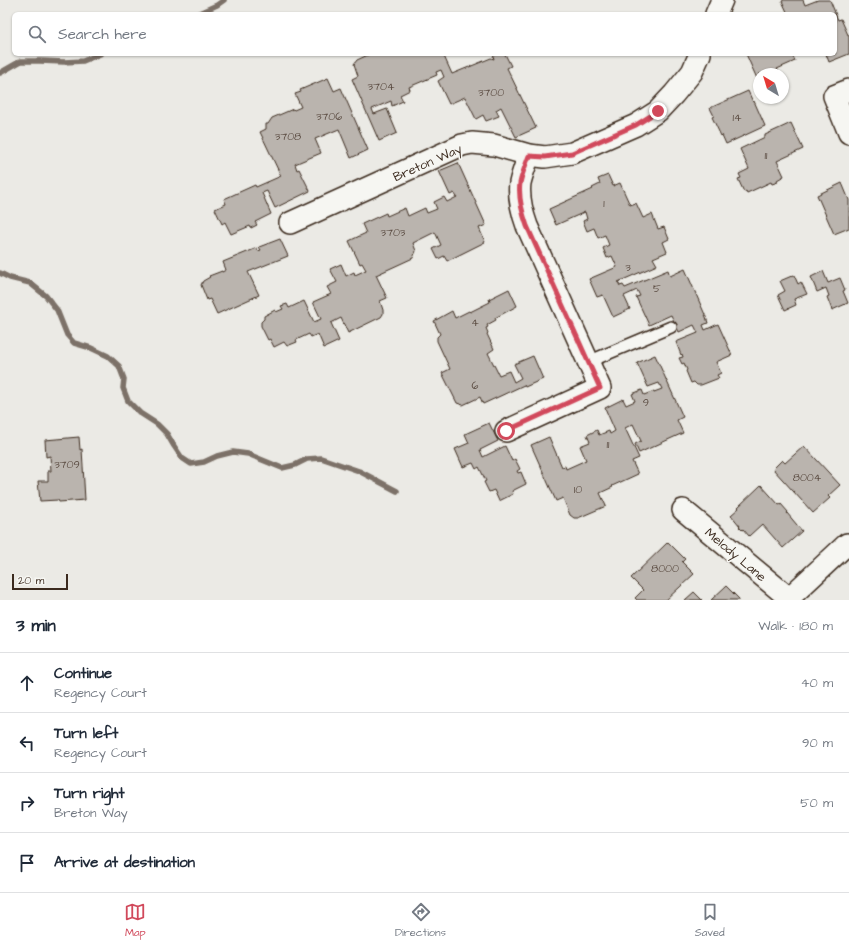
<!DOCTYPE html>
<meta charset="utf-8">
<style>
body{margin:0;font-family:"Architects Daughter",sans-serif;background:#f6f6f7;color:#1f2937}
.compass{position:absolute;left:753px;top:68px;width:36px;height:36px;border-radius:50%;background:#fff;box-shadow:0 1px 3px #0004;rotate:322deg}
.scale{position:absolute;left:12px;bottom:10px;width:56px;box-sizing:border-box;padding-left:4px;border:2px solid #3b2a1e;border-top:0;font-size:11px;line-height:14px;white-space:nowrap;color:#3b2a1e;-webkit-text-stroke:3px #f6f6f2;paint-order:stroke}
.stop{position:absolute;width:12px;height:12px;margin:-9px;border:3px solid #d1495b;border-radius:50%;background:#fff}
.stop.end{background:#d1495b;border-color:#fff;box-shadow:0 1px 4px #0008}
.list{margin:0;padding:0;list-style:none}
h2{display:flex;justify-content:space-between;align-items:center;height:52px;margin:0;padding:0 16px;font-size:17px}
h2 small{font-size:13px;font-weight:400;color:#747a83}
.list li{display:grid;grid-template-columns:26px 1fr auto;gap:12px;align-items:center;box-sizing:border-box;height:60px;padding:0 16px;border-top:1px solid #e0e1e3}
.list b{display:block;font-size:15px;white-space:nowrap}
.list p{margin:0;font-size:13px;white-space:nowrap;color:#747a83}
.list em{font-size:13px;font-style:normal;color:#747a83}
.icon{flex:none;width:22px;height:22px;fill:none;stroke:currentColor;stroke-width:2;stroke-linecap:round;stroke-linejoin:round}
.map{position:relative;flex:none;width:849px;height:600px;overflow:hidden}
.search{position:absolute;background:#fff;box-shadow:0 1px 3px #0004;left:12px;right:12px;top:12px;height:44px;display:flex;align-items:center;gap:10px;box-sizing:border-box;padding:0 14px;border-radius:6px;color:#747a83;font-size:15px}
.sheet{height:292px;background:#fff}
nav{display:flex;justify-content:space-around;align-items:center;box-sizing:border-box;height:56px;border-top:1px solid #e0e1e3;background:#fff;font-size:11px;color:#747a83}
nav a{display:grid;justify-items:center;gap:2px}
nav .on{color:#d1495b}
.map>svg:first-child{display:block}
</style>
<div class="map">
<svg width="849" height="600" viewBox="0 0 849 600">
<rect width="100%" height="100%" fill="#ebeae5"/>
<filter id="ink" filterUnits="userSpaceOnUse"><feTurbulence type="fractalNoise" baseFrequency=".025" numOctaves="2"/><feDisplacementMap in="SourceGraphic" scale="8" xChannelSelector="R" yChannelSelector="G"/><feConvolveMatrix kernelMatrix="1 2 1 2 8 2 1 2 1" color-interpolation-filters="sRGB"/></filter>
<g filter="url(#ink)">
<g fill="none" stroke-linecap="round" stroke-linejoin="round">
<g stroke="#7c7167" stroke-width="5.5">
<polyline points="197,14 217,5 224,0"/>
<polyline points="0,73 21,61 40,61 64,62 83,61 100,54"/>
<polyline points="0,273 10,278 30,283 46,296 57,310 67,335 74,343 91,348 108,356 119,366 124,379 123,388 128,401 140,413 157,424 167,434 174,446 182,458 191,464 204,462 217,456 233,452 248,454 282,468 295,465 307,459 321,458 359,471 397,491"/>
</g>
</g>
<g fill="#bab4ae" stroke="#3b2a1e">
<polygon points="784,0 803,0 805,5 818,0 830,0 838,20 841,19 849,37 849,54 829,62 826,54 835,54 835,14 788,14 782,1"/>
<polygon points="370,54 443,54 452,74 491,58 494,59 493,56 497,54 505,54 511,66 507,68 536,128 516,137 501,107 496,110 499,116 486,121 483,115 476,119 465,97 449,104 438,81 444,77 441,70 436,72 437,75 409,87 410,90 400,95 403,101 392,106 391,101 372,109 374,114 387,109 397,133 379,141 352,79 358,76 354,64 357,60"/>
<polygon points="746,54 792,54 795,61 777,69 780,74 759,74 759,83"/>
<polygon points="328,78 334,91 341,88 368,150 351,158 339,129 315,139 321,153 295,164 297,170 299,169 310,191 275,208 267,191 262,193 271,214 255,222 257,225 251,228 250,226 231,234 225,222 222,224 215,209 226,204 224,199 255,185 256,187 281,176 260,132 266,129 266,124 268,124 272,118 293,109 294,110 301,107 295,94 301,92 300,90"/>
<polygon points="748,91 753,102 754,101 765,126 726,144 722,135 721,136 712,117 714,116 710,108"/>
<polygon points="791,123 803,149 777,161 784,176 777,180 778,182 772,184 771,182 747,193 746,191 744,192 738,179 741,178 739,174 749,169 740,149 765,137 765,135"/>
<polygon points="458,163 486,225 479,228 485,242 447,261 444,256 438,259 433,249 441,245 435,232 413,243 416,251 413,258 376,275 387,298 380,301 383,310 383,314 381,317 348,333 341,318 331,323 339,341 324,348 318,334 311,337 309,334 296,340 297,342 287,346 284,342 274,347 270,339 268,340 261,326 261,322 264,319 264,316 275,310 276,312 283,309 281,306 287,304 289,308 304,301 314,322 321,319 313,302 331,294 327,287 337,282 330,269 341,264 346,276 354,272 355,275 366,270 362,263 360,264 349,241 366,233 362,224 386,213 387,216 405,208 408,216 425,208 427,213 437,209 434,202 444,197 447,202 457,197 454,193 450,195 439,171"/>
<polygon points="608,175 613,186 620,183 630,205 636,203 643,218 652,214 658,229 664,227 669,239 663,242 667,252 653,258 657,265 618,282 620,286 623,285 625,288 668,270 670,276 685,269 706,317 708,323 703,325 705,330 718,324 732,355 716,362 721,373 717,375 719,378 701,385 697,385 694,382 691,383 686,371 687,370 684,363 682,364 679,358 683,357 682,354 681,355 676,342 698,333 694,325 679,332 671,315 649,325 636,297 640,296 637,290 624,296 630,309 613,317 603,295 597,297 589,279 617,267 612,256 607,258 603,248 609,245 605,235 598,238 594,228 587,231 583,221 587,219 585,212 556,225 549,209 593,189 592,188 600,184 598,179"/>
<polygon points="842,183 849,200 849,228 834,234 817,195"/>
<polygon points="280,239 288,256 248,272 259,295 217,314 210,299 207,300 201,285 203,281 210,277 209,276 222,271 222,272 226,270 223,262 257,248 258,251 261,250 259,247"/>
<polygon points="823,271 828,283 840,278 845,290 843,291 848,303 832,310 827,297 829,296 826,288 817,292 811,277"/>
<polygon points="794,275 798,284 801,282 807,294 794,299 796,305 785,310 778,295 785,291 780,281"/>
<polygon points="509,289 517,306 495,318 496,320 487,325 488,327 486,328 488,333 487,334 494,349 488,353 499,375 509,371 514,382 521,378 514,364 533,356 543,379 525,387 524,385 483,404 480,397 463,405 457,403 442,373 450,369 437,341 437,337 440,334 434,321 452,311 455,318 469,311 470,312 490,302 489,299"/>
<polygon points="655,355 683,417 677,420 683,433 639,453 635,444 641,441 633,424 625,428 639,458 632,461 638,474 612,486 613,487 600,493 606,506 578,518 574,518 570,515 563,498 556,501 531,445 549,437 562,467 565,466 566,469 586,460 580,446 590,442 587,435 597,430 599,435 609,431 610,434 615,431 605,408 623,399 626,405 635,401 632,394 642,390 644,395 654,391 654,392 662,389 659,383 648,387 637,363"/>
<polygon points="489,423 498,441 480,450 483,457 505,446 512,461 515,459 520,469 517,471 518,473 521,472 526,484 512,491 513,494 499,501 494,490 489,492 484,482 486,481 479,467 476,469 473,463 463,467 455,449 469,443 465,434"/>
<polygon points="79,437 80,450 82,449 85,500 59,502 58,500 40,501 38,481 48,481 48,471 51,471 50,456 46,457 45,440"/>
<polygon points="804,446 840,485 828,496 830,498 813,513 773,469 782,460 785,463"/>
<polygon points="761,485 779,505 781,504 788,512 787,513 802,531 783,548 762,524 749,536 743,529 742,530 739,527 740,526 731,515 739,508 738,507"/>
<polygon points="668,542 685,559 682,562 694,574 666,600 637,600 635,598 643,590 631,578"/>
<polygon points="726,586 740,600 711,600"/>
<polygon points="694,592 702,600 685,600"/>
</g>
<g fill="none" stroke-linecap="round" stroke-linejoin="round">
<defs>
<polyline id="lane" points="588,362 671,327"/>
<g id="street">
<polyline points="716,14 722,0"/>
<polyline points="849,90 834,96 849,133"/>
<polyline points="290,223 462,145 472,143 494,145 529,155 545,157 572,153 636,125 658,111 674,94 692,72 700,54"/>
<path d="M506,431L600,388L527,226C522,212 518,198 520,183C522,174 526,164 529,155"/>
<polyline points="683,510 789,598"/>
<polyline points="790,600 789,598 847,544 849,547"/>
</g>
</defs>
<use href="#lane" stroke="#3b2a1e" stroke-width="14"/>
<use href="#street" stroke="#3b2a1e" stroke-width="24"/>
<use href="#lane" stroke="#f6f6f2" stroke-width="11"/>
<use href="#street" stroke="#f6f6f2" stroke-width="21"/>
</g>
</g>
<g fill="none" stroke-linecap="round" stroke-linejoin="round" filter="url(#ink)">
<path stroke="#d1495b" stroke-width="5" d="M506,431L600,388L527,226C522,212 518,198 520,183C522,174 526,164 529,156L545,157L572,153L636,125L658,111"/>
</g>
<g text-anchor="middle" stroke-width="3" stroke-linejoin="round" paint-order="stroke">
<g font-size="11" fill="#5b4c42">
<text x="381" y="90">3704</text>
<text x="491" y="96">3700</text>
<text x="329" y="120">3706</text>
<text x="737" y="121">14</text>
<text x="288" y="140">3708</text>
<text x="766" y="159">11</text>
<text x="604" y="207">1</text>
<text x="393" y="236">3703</text>
<text x="628" y="271">3</text>
<text x="657" y="292">5</text>
<text x="475" y="326">4</text>
<text x="475" y="389">6</text>
<text x="646" y="406">9</text>
<text x="608" y="448">11</text>
<text x="67" y="468">3709</text>
<text x="807" y="481">8004</text>
<text x="578" y="493">10</text>
<text x="665" y="572">8000</text>
</g>
<g font-size="13" fill="#3b2a1e" stroke="#f6f6f2">
<text transform="translate(427 162) rotate(-24)" y="5">Breton Way</text>
<text transform="translate(736 554) rotate(40)" y="5">Melody Lane</text>
</g>
</g>
</svg>
<svg class="compass" viewBox="-18 -18 36 36"><path d="M0-13l5 13h-10z" fill="#e53935"/><path d="M0 13l5-13h-10z" fill="#747a83"/></svg>
<div class="scale">20 m</div>
<div class="stop" style="left:506px;top:431px"></div>
<div class="stop end" style="left:658px;top:111px"></div>
<div class="search"><svg class="icon" aria-label="search" viewBox="0 0 24 24"><circle cx="10" cy="10" r="6"/><path d="M15 15l6 6"/></svg>Search here</div>
</div>
<section class="sheet">
<h2>3 min<small>Walk · 180 m</small></h2>
<ul class="list">
<li><svg class="icon" aria-label="ahead" viewBox="0 0 24 24"><path d="M12 20V5M6 11l6-6 6 6"/></svg><div><b>Continue</b><p>Regency Court</p></div><em>40 m</em></li>
<li><svg class="icon" aria-label="left" viewBox="0 0 24 24"><path d="M17 20v-9H6M10 6l-5 5 5 5"/></svg><div><b>Turn left</b><p>Regency Court</p></div><em>90 m</em></li>
<li><svg class="icon" aria-label="right" viewBox="0 0 24 24"><path d="M7 20v-9h11M14 6l5 5-5 5"/></svg><div><b>Turn right</b><p>Breton Way</p></div><em>50 m</em></li>
<li><svg class="icon" aria-label="arrive" viewBox="0 0 24 24"><path d="M6 21V4h12l-3 4 3 4H6"/></svg><div><b>Arrive at destination</b></div></li>
</ul>
</section>
<nav>
<a class="on"><svg class="icon" aria-label="map" viewBox="0 0 24 24"><path d="M3 6l6-2 6 2 6-2v14l-6 2-6-2-6 2zM9 4v14M15 6v14"/></svg>Map</a>
<a><svg class="icon" aria-label="directions" viewBox="0 0 24 24"><path d="M12 3l9 9-9 9-9-9zM9 14v-3h6M13 9l2 2-2 2"/></svg>Directions</a>
<a><svg class="icon" aria-label="saved" viewBox="0 0 24 24"><path d="M7 4h10v16l-5-4-5 4z"/></svg>Saved</a>
</nav>
